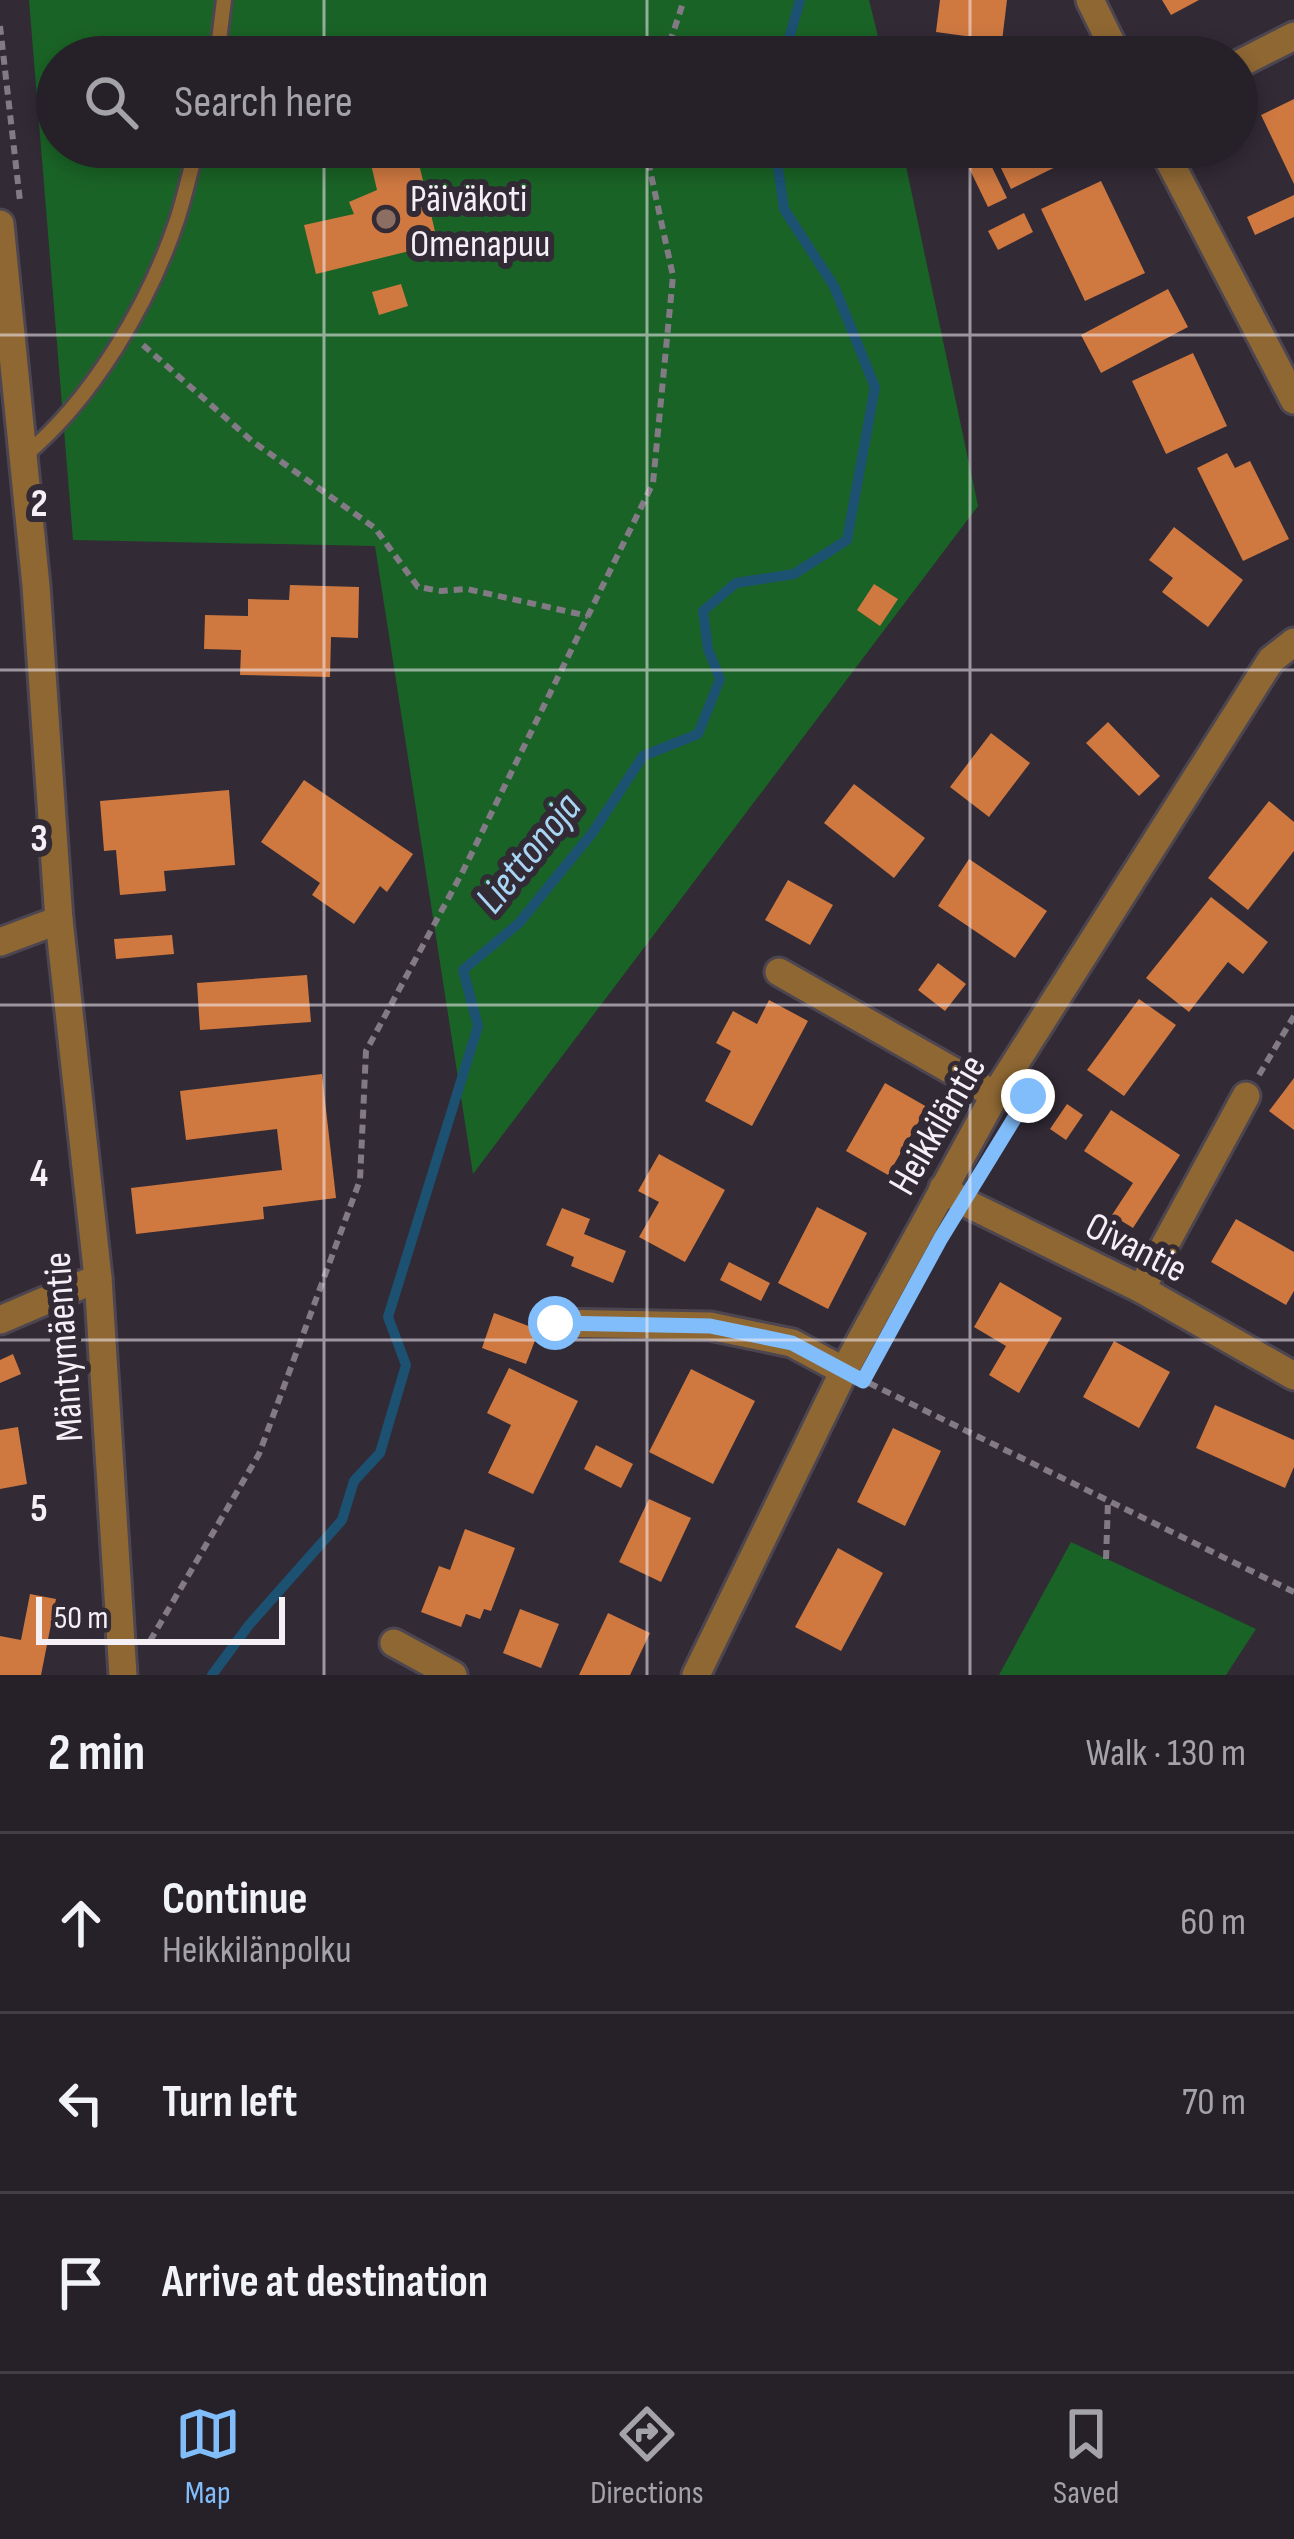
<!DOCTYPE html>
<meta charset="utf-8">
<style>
body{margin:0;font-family:"Sofia Sans Condensed",sans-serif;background:#322d34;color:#f1f3f6}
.scale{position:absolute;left:36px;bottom:30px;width:249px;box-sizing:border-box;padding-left:12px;border:6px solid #f5eff6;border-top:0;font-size:33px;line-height:42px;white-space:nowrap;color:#f5eff6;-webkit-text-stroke:9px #322a35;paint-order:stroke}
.stop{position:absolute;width:36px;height:36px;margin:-27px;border:9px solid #80bdfa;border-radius:50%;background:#fff}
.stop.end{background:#80bdfa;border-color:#fff;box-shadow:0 3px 12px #0008}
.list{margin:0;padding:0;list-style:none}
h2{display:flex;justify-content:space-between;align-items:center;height:156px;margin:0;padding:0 48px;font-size:51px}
h2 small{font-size:39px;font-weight:400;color:#a4a3a8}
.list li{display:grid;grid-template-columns:78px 1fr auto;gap:36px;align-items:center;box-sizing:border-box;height:180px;padding:0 48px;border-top:3px solid #423e45}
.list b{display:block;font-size:45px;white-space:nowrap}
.list p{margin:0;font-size:39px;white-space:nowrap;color:#a4a3a8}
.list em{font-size:39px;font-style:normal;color:#a4a3a8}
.icon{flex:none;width:66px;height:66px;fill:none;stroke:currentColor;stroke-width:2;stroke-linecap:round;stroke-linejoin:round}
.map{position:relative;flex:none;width:1294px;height:1675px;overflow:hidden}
.search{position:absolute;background:#262028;box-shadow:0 6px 18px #0003;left:36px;right:36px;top:36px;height:132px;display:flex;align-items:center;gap:30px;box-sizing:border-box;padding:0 42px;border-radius:66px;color:#a4a3a8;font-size:45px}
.sheet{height:696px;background:#262028}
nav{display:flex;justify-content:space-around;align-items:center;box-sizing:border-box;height:168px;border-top:3px solid #423e45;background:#262028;font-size:33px;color:#a4a3a8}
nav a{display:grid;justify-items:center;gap:6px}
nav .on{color:#80bdfa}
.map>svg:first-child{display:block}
</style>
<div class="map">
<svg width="1294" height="1675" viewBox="0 0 1294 1675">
<rect width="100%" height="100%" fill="#322a35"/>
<g fill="#1a6326">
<polygon points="29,0 869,0 883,57 57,57 57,147 902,147 978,506 473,1174 375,546 73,540"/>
<polygon points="1071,1542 1256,1629 1226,1675 999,1675"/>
</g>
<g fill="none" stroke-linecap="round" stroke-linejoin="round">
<g stroke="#1c5172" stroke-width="10">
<polyline points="784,57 800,0"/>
<polyline points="212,1675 249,1625 342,1520 354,1481 380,1453 406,1365 388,1317 478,1026 463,970 519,923 593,832 643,756 698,734 720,679 708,649 703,611 736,583 794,574 847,540 875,387 834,286 784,209 775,147"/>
</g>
</g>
<g fill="#cf7941">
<polygon points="940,0 1007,0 1002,41 936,32"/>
<polygon points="1162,0 1199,0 1171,15"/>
<polygon points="1294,99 1294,184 1261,115"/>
<polygon points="367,147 415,147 438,244 316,274 304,225 354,214 349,202 377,190"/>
<polygon points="991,147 1089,147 1090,150 1011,189"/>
<polygon points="988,159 1007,198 988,207 969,168"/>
<polygon points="1101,181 1145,273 1085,301 1041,209"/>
<polygon points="1294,195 1294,217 1255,235 1247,217"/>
<polygon points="1024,213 1033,232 998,250 988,231"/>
<polygon points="401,284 408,306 379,315 372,292"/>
<polygon points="1168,289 1188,327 1101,373 1081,335"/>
<polygon points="1193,353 1227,426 1166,454 1132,381"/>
<polygon points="1227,453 1235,468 1250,461 1289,539 1243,561 1197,468"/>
<polygon points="1174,527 1243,580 1208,627 1162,592 1173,578 1149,560"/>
<polygon points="874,584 898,599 880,626 857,610"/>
<polygon points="290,585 359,587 358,638 331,637 330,677 240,675 241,650 204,649 205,615 248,616 248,599 289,600"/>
<polygon points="1108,722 1160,776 1139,796 1086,743"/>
<polygon points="991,733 1030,763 989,817 950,787"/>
<polygon points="304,780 413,854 387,892 380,886 354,924 312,895 320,883 261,842"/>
<polygon points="854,784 925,838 894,878 824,823"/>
<polygon points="229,790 235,865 164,871 166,891 120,895 116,850 104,851 100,801"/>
<polygon points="1269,801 1294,822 1294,851 1248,910 1208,878"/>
<polygon points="969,859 1047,911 1015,958 938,906"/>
<polygon points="788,880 833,905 810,945 765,920"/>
<polygon points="1211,897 1268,942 1243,974 1228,962 1189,1012 1146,978"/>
<polygon points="172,935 174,954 116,959 114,939"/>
<polygon points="938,963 966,984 945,1011 918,990"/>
<polygon points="307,975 311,1022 200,1030 197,983"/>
<polygon points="1139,999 1176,1025 1124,1096 1087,1070"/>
<polygon points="769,1000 808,1021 752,1126 705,1101 731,1051 716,1043 733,1011 757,1024"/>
<polygon points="322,1074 336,1198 263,1207 264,1219 136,1234 131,1188 282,1170 277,1129 186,1140 180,1091"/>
<polygon points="1294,1078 1294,1130 1269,1111"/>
<polygon points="885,1083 927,1107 888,1175 846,1151"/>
<polygon points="1067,1104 1083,1115 1066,1140 1050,1129"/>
<polygon points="1111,1110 1180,1155 1133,1228 1112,1215 1133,1183 1084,1151"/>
<polygon points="659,1154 725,1190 685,1262 639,1237 659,1202 638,1191"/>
<polygon points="817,1207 867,1233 828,1309 778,1283"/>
<polygon points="562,1208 590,1219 584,1234 626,1251 613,1283 571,1266 574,1257 546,1245"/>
<polygon points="1236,1219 1294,1252 1294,1291 1286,1305 1211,1262"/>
<polygon points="729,1262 770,1283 761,1301 720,1280"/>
<polygon points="1000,1282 1062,1318 1019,1393 989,1375 1006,1346 974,1327"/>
<polygon points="494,1313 539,1330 526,1364 482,1348"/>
<polygon points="1114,1341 1170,1372 1139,1428 1083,1397"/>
<polygon points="13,1354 21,1374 0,1383 0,1360"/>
<polygon points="509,1368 578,1401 533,1494 488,1473 511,1425 487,1413"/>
<polygon points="691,1369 755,1401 713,1484 649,1452"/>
<polygon points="1215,1405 1294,1440 1294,1467 1285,1488 1196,1448"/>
<polygon points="18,1427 27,1484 0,1489 0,1430"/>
<polygon points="893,1428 941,1451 905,1526 857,1502"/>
<polygon points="596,1445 633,1464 621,1488 584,1469"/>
<polygon points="649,1499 691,1518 661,1582 619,1562"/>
<polygon points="465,1529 515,1548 491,1611 484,1609 480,1619 466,1614 461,1627 421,1612 439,1566 450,1570"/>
<polygon points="838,1548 883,1573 841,1651 795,1627"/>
<polygon points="30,1594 56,1599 41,1675 0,1675 0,1636 21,1640"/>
<polygon points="520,1609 559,1624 541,1668 503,1653"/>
<polygon points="608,1613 650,1633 630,1675 579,1675"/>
</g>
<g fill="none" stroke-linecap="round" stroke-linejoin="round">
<defs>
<g id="lane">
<polyline points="217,57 224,0"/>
<path d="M24,456C92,400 149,304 177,220C185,196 190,171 197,147"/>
</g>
<g id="street">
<polyline points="1090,0 1118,57"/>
<polyline points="1237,65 1294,36"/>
<polyline points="1162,147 1294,400"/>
<polyline points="0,224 36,586 59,920 98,1278 123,1675"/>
<polyline points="0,942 59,920"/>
<polyline points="779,972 995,1095"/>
<polyline points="943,1188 964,1202 1141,1289 1294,1376"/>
<polyline points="1141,1289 1246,1096"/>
<polyline points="0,1320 98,1278"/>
<polyline points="555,1323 710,1326 792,1343 844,1371"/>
<polyline points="394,1643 453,1675"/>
<polyline points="696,1675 844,1371 995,1095 1271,660 1294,642"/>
</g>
</defs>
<use href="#lane" stroke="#4d4650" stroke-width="20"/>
<use href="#street" stroke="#4d4650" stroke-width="33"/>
<g stroke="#827a84" stroke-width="6" stroke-dasharray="9 6" stroke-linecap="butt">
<polyline points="0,26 20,201"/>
<polyline points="665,57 684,0"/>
<polyline points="143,345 252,441 375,528 418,587 441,591 467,589 588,616"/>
<polyline points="1259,1075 1294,1016"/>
<polyline points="869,1383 1294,1592"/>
<polyline points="1106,1559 1108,1501"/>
<polyline points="150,1641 259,1454 360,1180 366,1051 463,871 653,483 673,276 645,147"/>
</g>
<use href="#lane" stroke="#8e6733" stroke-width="14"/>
<use href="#street" stroke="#8e6733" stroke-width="27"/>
</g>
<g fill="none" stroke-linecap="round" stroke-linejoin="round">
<polyline stroke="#80bdfa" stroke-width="15" points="555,1323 710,1326 792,1343 863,1381 941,1238 1028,1096"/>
</g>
<path fill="none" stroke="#f5eff6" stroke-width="3" stroke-opacity="0.55" d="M324,0V57M647,0V57M970,0V57M324,147V1675M647,147V1675M970,147V1675M0,335H1294M0,670H1294M0,1005H1294M0,1340H1294"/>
<circle fill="#8d6e63" stroke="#322a35" stroke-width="4.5" cx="386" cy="219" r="12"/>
<g text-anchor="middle" stroke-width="12" stroke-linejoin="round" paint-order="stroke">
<g font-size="39" fill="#f5eff6" stroke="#322a35" text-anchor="start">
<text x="410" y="211">Päiväkoti<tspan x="410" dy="45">Omenapuu</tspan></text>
</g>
<g font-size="39" fill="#f5eff6" stroke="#322a35">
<text transform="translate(936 1124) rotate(-60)" y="14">Heikkiläntie</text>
<text transform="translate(1137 1246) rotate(27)" y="14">Oivantie</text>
<text transform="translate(62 1347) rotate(-94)" y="14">Mäntymäentie</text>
</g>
<g font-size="42" font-style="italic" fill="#a9d5f4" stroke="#322a35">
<text transform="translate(527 852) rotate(-51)" y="15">Liettonoja</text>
</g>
</g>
<g font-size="39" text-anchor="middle" font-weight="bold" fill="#f5eff6" stroke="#322a35" stroke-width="12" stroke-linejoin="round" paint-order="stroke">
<text x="39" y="516">2</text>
<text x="39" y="851">3</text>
<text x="39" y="1186">4</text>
<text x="39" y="1521">5</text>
</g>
</svg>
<div class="scale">50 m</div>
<div class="stop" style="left:555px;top:1323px"></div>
<div class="stop end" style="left:1028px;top:1096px"></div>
<div class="search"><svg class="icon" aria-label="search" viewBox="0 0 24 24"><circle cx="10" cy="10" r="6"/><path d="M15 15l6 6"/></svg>Search here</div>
</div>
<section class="sheet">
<h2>2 min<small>Walk · 130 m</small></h2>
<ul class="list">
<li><svg class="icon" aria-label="ahead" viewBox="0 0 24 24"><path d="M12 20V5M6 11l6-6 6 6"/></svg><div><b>Continue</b><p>Heikkilänpolku</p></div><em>60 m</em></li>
<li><svg class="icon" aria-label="left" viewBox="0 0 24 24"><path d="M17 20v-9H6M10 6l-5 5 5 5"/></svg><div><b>Turn left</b></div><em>70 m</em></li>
<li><svg class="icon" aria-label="arrive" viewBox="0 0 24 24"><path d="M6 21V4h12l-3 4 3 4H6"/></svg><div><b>Arrive at destination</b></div></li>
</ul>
</section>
<nav>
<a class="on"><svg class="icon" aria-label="map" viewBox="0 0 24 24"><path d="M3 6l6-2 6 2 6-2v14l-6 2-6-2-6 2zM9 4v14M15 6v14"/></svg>Map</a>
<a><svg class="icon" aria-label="directions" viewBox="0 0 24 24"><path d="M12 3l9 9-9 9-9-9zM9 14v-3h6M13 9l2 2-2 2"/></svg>Directions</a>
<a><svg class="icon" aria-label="saved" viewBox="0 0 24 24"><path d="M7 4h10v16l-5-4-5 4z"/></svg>Saved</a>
</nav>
